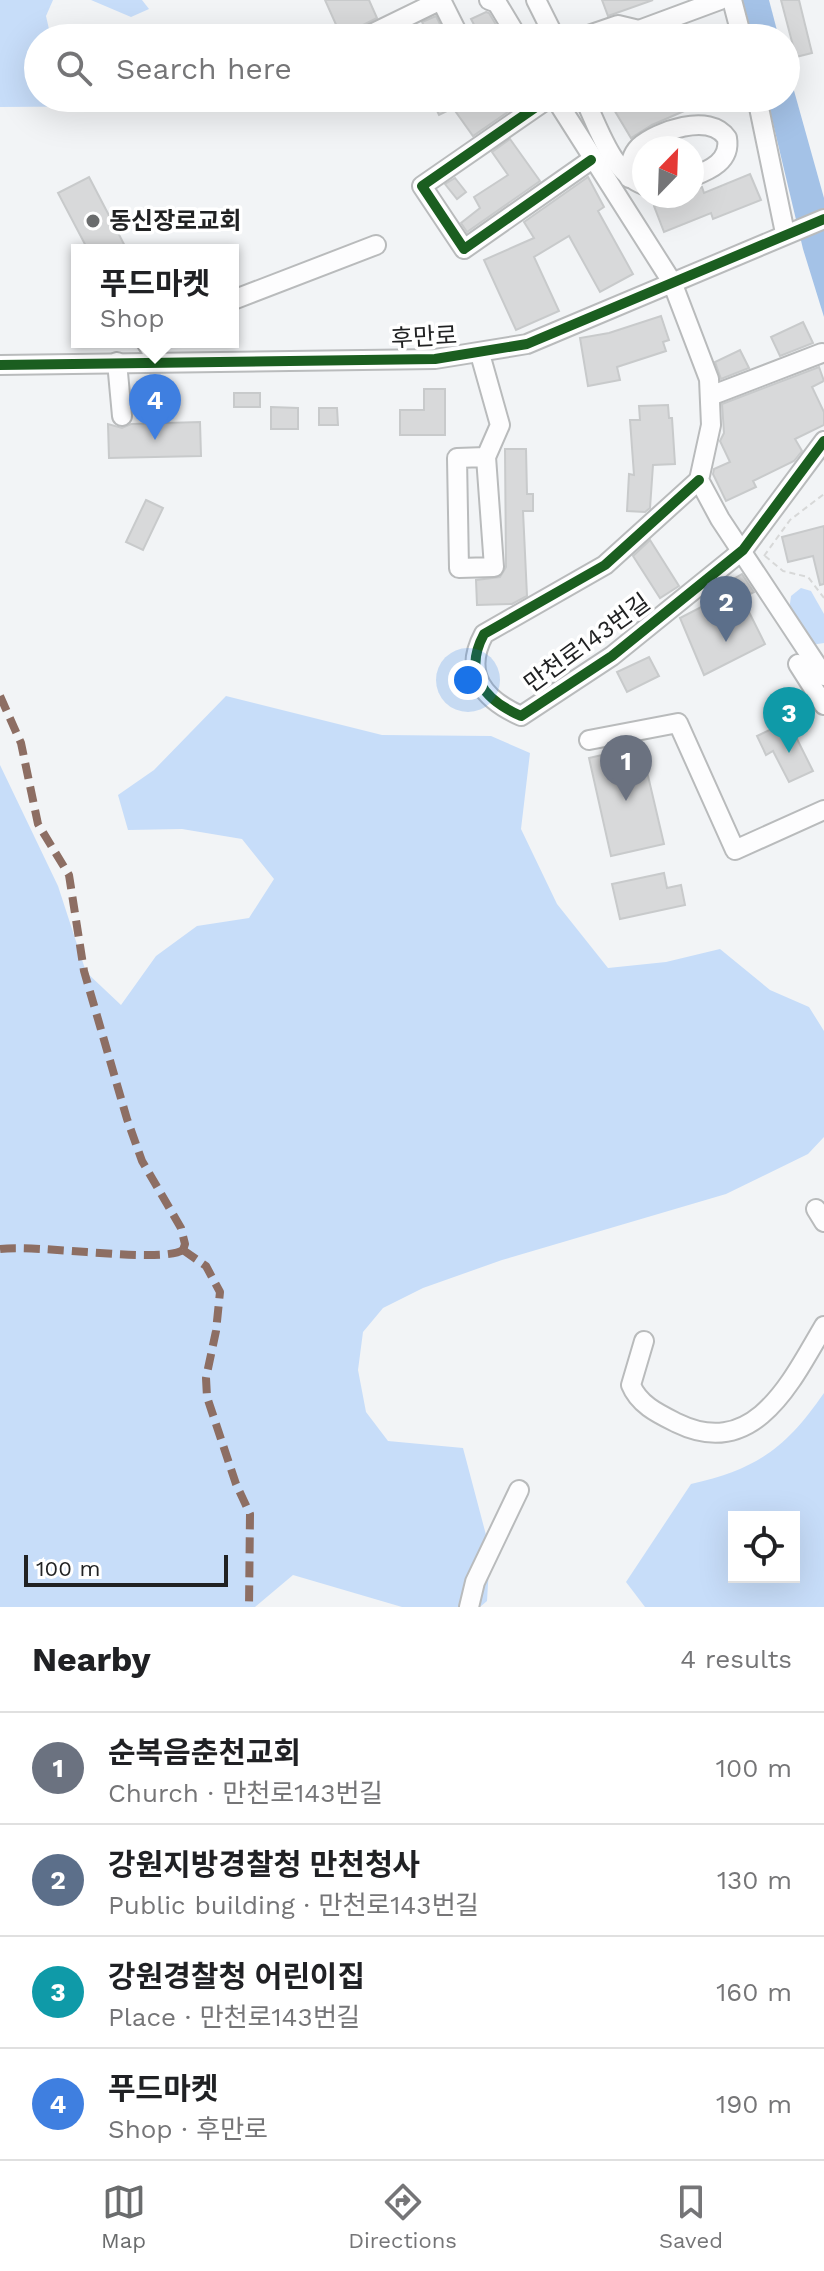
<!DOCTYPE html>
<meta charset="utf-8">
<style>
body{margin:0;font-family:"Work Sans","Noto Sans KR",sans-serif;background:#f6f6f6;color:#202124}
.controls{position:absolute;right:24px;bottom:24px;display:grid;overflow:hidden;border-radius:0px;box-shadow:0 8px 32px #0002}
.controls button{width:72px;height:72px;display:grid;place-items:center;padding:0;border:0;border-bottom:2px solid #e0e0e0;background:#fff;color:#202124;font:40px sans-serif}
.compass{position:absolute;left:632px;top:136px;width:72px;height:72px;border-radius:50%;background:#fff;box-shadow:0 8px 32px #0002;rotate:23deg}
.scale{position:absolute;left:24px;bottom:20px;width:204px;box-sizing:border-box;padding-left:8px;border:4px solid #212223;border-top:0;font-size:22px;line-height:28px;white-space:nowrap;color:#212223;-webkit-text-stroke:6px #fff;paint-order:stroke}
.you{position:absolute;left:468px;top:680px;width:28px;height:28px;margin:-20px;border:6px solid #fff;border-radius:50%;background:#1a73e8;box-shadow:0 0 0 12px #1a73e833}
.badge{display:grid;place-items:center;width:52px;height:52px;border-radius:50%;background:#6a6c6d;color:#fff;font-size:26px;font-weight:700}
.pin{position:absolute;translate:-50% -66px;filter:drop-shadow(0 2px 4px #0008)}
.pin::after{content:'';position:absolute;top:42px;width:28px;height:24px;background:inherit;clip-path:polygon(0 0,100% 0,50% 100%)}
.popup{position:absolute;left:71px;top:244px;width:168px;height:104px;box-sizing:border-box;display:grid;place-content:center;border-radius:0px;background:#fff;filter:drop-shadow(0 2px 6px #0005);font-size:26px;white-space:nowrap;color:#757577}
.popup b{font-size:30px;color:#202124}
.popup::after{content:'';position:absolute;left:50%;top:100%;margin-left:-16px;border:16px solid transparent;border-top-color:#fff}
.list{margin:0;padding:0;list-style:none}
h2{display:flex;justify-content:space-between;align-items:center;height:104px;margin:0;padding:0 32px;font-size:34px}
h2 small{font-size:26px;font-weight:400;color:#757577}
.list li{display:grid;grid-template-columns:52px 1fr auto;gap:24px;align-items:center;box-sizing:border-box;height:112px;padding:0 32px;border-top:2px solid #e0e0e0}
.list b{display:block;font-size:30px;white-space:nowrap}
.list p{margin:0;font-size:26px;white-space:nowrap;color:#757577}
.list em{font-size:26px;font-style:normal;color:#757577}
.icon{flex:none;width:44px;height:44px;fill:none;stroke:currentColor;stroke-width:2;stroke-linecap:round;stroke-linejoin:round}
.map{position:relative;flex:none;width:824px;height:1607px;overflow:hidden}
.search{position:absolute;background:#fff;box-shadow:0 8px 32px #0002;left:24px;right:24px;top:24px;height:88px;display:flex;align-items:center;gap:20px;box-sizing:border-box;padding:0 28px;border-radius:44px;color:#757577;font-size:30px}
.sheet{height:552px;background:#fff}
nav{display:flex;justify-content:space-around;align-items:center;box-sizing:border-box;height:112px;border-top:2px solid #e0e0e0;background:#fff;font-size:22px;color:#757577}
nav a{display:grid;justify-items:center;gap:4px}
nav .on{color:#6a6c6d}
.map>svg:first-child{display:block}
</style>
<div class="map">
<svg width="824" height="1607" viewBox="0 0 824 1607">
<rect width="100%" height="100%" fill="#f2f4f6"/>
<g fill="#c7ddf9" fill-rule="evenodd">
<polygon points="0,0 53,0 46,16 51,38 38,38 38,98 145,98 144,106 0,107"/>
<polygon points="91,0 142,0 149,9 131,17"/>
<polygon points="801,588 811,591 824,614 824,643 811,645 789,611 791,596"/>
<polygon points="226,696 382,735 491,736 530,753 521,829 557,904 608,968 666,962 720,949 770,990 809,1007 824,1031 824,1137 808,1154 726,1194 502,1260 423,1288 383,1308 363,1332 358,1370 366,1412 388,1441 463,1448 490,1550 487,1601 480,1607 402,1607 293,1575 255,1607 0,1607 0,765 58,886 86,972 121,1005 156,956 197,926 249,918 274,879 242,839 182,829 128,830 118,795 154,770"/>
<path d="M824,1393V1607H645L626,1582L691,1484C757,1469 785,1449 824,1393ZM794,1517V1577H734V1517Z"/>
</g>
<g fill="#a4c2e7">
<polygon points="742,0 769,0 779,38 752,38"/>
<polygon points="786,62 824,198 824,317 803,249 767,98 786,98"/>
</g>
<g fill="#d8d9da" stroke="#c8cacb" stroke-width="2">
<polygon points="325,0 369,0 377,18 357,28 351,38 342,38"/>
<polygon points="602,0 653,0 608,16"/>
<polygon points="781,0 799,0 812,53 796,57"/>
<polygon points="486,12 489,13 504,38 481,38 471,19"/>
<polygon points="436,16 447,38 430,38 422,22"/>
<polygon points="431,98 513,98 518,105 473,136 453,108 439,115"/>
<polygon points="607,98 639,98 642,104 655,98 714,98 652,125 631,138"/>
<polygon points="510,139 540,181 467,232 461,223 480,208 474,197 508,175 492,152"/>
<polygon points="750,174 761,200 713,219 711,213 664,232 654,206 679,196 692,196 692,191 702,187 704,193"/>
<polygon points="89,177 127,250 88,250 58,193"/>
<polygon points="588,177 604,207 598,211 633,274 600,292 569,236 534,257 559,311 516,330 484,260 534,238 524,222"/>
<polygon points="455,178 466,192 457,199 445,184"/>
<polygon points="661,316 669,340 663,342 666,351 617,367 620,380 588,386 580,338 609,333"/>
<polygon points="803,322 813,343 780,356 771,337"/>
<polygon points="740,350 749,368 721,379 715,362"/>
<polygon points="819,367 824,381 812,387 824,412 824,425 795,439 802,451 794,461 753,481 756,487 726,501 713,474 714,469 730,462 720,441 724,433 722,404"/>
<polygon points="424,389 445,389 445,435 400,435 400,410 424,410"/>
<rect x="234" y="393" width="26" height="14"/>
<polygon points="668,405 669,418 672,418 675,464 653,465 650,508 645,512 627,511 629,474 634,475 630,420 640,420 639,406"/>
<polygon points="271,407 298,408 298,429 271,429"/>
<polygon points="319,408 337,408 338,425 319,425"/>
<polygon points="200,422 201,456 109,458 108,424 122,428 131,424"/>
<polygon points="505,449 526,449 527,494 533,494 533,511 523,511 527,596 512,604 477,605 476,580 500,577 506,567"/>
<polygon points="146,500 163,508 143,550 126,542"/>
<polygon points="824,526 824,584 820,585 813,556 788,562 782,537"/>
<polygon points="650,540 679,586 660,598 633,556"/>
<polygon points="742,574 754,592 742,598 765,644 704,675 680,618 713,601 709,593"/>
<polygon points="649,657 659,676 627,692 617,672"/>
<polygon points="788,721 813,771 789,782 773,751 766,755 757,736"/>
<polygon points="641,746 664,844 611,856 589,758"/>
<polygon points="664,873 667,888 681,885 685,905 620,919 612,884"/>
</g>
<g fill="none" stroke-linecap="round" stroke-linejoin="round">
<defs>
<g id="minor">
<polyline points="489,0 497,3 518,38"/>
<polyline points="536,0 555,38"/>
<polyline points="732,0 742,38"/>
<polyline points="363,38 441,0 460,38"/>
<polyline points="580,38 618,25 639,30 720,0"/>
<polyline points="549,98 422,186 464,249 591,160"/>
<polyline points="555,98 672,282 709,379 711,425 699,480 720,519 824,676"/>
<path d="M584,98C598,126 612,174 644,185"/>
<polyline points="757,98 785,233"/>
<path d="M629,178C629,167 631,155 639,147C657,131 710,112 727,138C731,161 710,170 692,177"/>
<polyline points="233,300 376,245"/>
<polyline points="146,342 158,361"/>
<polyline points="480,354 500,425 486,457 457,458 459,568 494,567 486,457"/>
<polyline points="117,362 122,416"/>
<polyline points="0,365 435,359 527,344 824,219"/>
<polyline points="710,396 822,353"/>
<path d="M699,480L605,565L484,634C462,675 485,700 521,716L612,656L743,550L824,441"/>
<polyline points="798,664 824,705"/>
<polyline points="589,740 678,723 735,850 824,810"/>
<polyline points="816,1209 824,1222"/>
<path d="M644,1341L631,1385C639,1405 659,1414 677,1423C755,1461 792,1380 824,1326"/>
<polyline points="469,1607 475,1582 519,1490"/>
</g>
</defs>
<use href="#minor" stroke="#b9bbbc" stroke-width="22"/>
<g stroke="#d7d8d8" stroke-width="2" stroke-dasharray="6 4" stroke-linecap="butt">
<polyline points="764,556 790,520 824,494"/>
<polyline points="765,556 783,571 808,577 824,598"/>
</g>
<use href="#minor" stroke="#fdfdfe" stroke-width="18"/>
<g stroke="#8d6e63" stroke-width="8" stroke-dasharray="16 8" stroke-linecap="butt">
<polyline points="0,696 21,743 38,824 69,875 84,971 127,1119 142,1161 181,1228 185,1244 183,1250"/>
<path d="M0,1249C39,1244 162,1264 183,1250"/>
<polyline points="183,1250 206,1266 220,1292 216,1331 206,1378 207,1397 236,1484 250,1514 249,1607"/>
</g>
<defs>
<g id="cycleway">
<polyline points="549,98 422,186 464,249 591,160"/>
<polyline points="0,365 435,359 527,344 824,219"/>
<path d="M699,480L605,565L484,634C462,675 485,700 521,716L612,656L743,550L824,441"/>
</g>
</defs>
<use href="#cycleway" stroke="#fff" stroke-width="15"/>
<use href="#cycleway" stroke="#1b5e20" stroke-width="10"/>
</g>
<circle fill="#6a6c6d" stroke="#fff" stroke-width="3" cx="93" cy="221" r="8"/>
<g text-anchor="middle" stroke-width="7" stroke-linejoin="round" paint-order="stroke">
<g font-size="24" font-weight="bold" fill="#212223" stroke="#fff" text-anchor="start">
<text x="109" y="229">동신장로교회</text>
</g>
<g font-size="24" fill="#212223" stroke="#fff">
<text transform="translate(424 337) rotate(-3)" y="8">후만로</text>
<text transform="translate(587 643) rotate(-36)" y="8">만천로143번길</text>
</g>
</g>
</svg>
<div class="controls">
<button><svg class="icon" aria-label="locate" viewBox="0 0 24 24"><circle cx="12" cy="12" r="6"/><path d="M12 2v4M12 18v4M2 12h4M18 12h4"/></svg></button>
</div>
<svg class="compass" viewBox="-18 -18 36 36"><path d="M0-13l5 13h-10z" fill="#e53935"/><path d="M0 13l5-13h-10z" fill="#757577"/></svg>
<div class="scale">100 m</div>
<div class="you"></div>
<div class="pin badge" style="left:626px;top:801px;background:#6b7280">1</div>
<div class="pin badge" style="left:726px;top:642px;background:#5c6f8a">2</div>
<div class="pin badge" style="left:789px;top:753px;background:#0f9aa8">3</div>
<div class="pin badge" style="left:155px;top:440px;background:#3f7fe0">4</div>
<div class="popup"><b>푸드마켓</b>Shop</div>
<div class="search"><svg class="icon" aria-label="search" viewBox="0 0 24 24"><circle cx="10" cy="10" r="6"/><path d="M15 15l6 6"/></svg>Search here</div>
</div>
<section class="sheet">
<h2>Nearby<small>4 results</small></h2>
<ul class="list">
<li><span class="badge" style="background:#6b7280">1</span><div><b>순복음춘천교회</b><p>Church · 만천로143번길</p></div><em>100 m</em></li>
<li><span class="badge" style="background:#5c6f8a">2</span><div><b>강원지방경찰청 만천청사</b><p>Public building · 만천로143번길</p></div><em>130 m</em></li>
<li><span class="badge" style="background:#0f9aa8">3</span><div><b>강원경찰청 어린이집</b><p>Place · 만천로143번길</p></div><em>160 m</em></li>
<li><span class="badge" style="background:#3f7fe0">4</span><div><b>푸드마켓</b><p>Shop · 후만로</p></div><em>190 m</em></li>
</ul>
</section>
<nav>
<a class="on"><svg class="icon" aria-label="map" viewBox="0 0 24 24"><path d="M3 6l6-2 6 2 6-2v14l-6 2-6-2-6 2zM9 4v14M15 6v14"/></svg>Map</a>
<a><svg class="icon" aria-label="directions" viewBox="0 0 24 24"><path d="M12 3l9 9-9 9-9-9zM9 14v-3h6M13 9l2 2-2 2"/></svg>Directions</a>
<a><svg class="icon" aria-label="saved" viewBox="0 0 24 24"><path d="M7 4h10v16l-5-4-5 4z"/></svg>Saved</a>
</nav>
